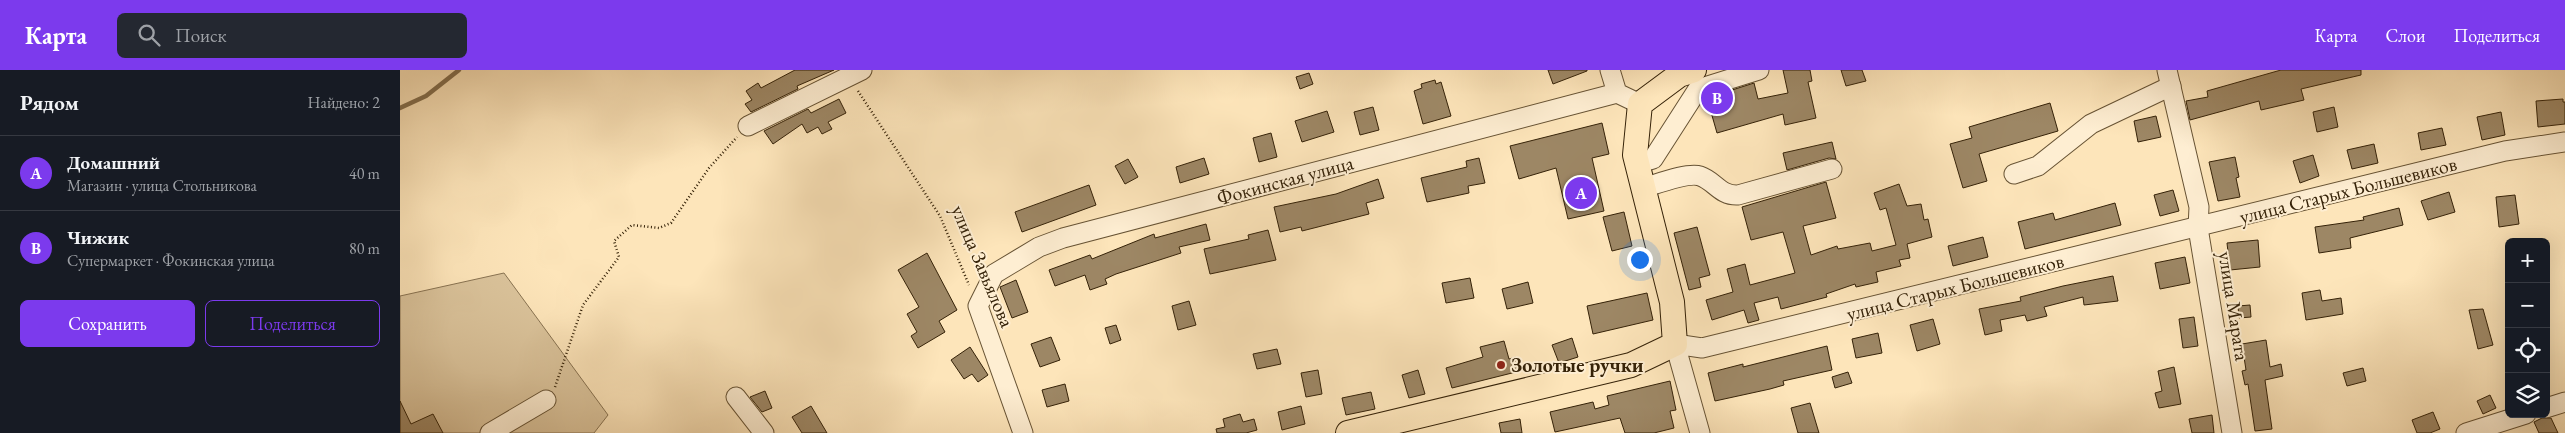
<!DOCTYPE html>
<html lang="ru">
<meta charset="utf-8">
<style>
body{margin:0;font-family:"EB Garamond",serif;background:#242831;color:#f1f3f6}
.controls{position:absolute;right:15px;bottom:15px;display:grid;overflow:hidden;border-radius:8px;box-shadow:0 5px 20px #0002}
.controls button{width:45px;height:45px;display:grid;place-items:center;padding:0;border:0;border-bottom:1px solid #363941;background:#171b24;color:#f1f3f6;font:25px sans-serif}
.you{position:absolute;left:1239px;top:189px;width:18px;height:18px;margin:-12px;border:4px solid #fff;border-radius:50%;background:#1a73e8;box-shadow:0 0 0 8px #1a73e833}
.badge{display:grid;place-items:center;width:32px;height:32px;border-radius:50%;background:#7c3aed;color:#fff;font-size:16px;font-weight:700}
.pin{position:absolute;translate:-50% -50%;border:2px solid #fff;box-shadow:0 1px 5px #0006}
.list{margin:0;padding:0;list-style:none}
h2{display:flex;justify-content:space-between;align-items:center;height:65px;margin:0;padding:0 20px;font-size:21px}
h2 small{font-size:16px;font-weight:400;color:#9ea1a6}
.list li{display:grid;grid-template-columns:32px 1fr auto;gap:15px;align-items:center;box-sizing:border-box;height:75px;padding:0 20px;border-top:1px solid #363941}
.list b{display:block;font-size:19px;white-space:nowrap}
.list p{margin:0;font-size:16px;white-space:nowrap;color:#9ea1a6}
.list em{font-size:16px;font-style:normal;color:#9ea1a6}
.actions{display:flex;gap:10px;padding:15px 20px}
.actions a{flex:1;padding:11px 0;border:1px solid #7c3aed;border-radius:8px;text-align:center;font-size:18px;color:#7c3aed}
.actions .main{background:#7c3aed;color:#fff}
.icon{flex:none;width:28px;height:28px;fill:none;stroke:currentColor;stroke-width:2;stroke-linecap:round;stroke-linejoin:round}
.map{position:relative;flex:none;width:2165px;height:363px;overflow:hidden}
header{display:flex;align-items:center;gap:30px;box-sizing:border-box;height:70px;padding:0 25px;background:#7c3aed;color:#fff}
header strong{font-size:24px}
nav{display:flex;gap:28px;margin-inline-start:auto;font-size:18px}
.search{width:350px;height:45px;background:#242831;display:flex;align-items:center;gap:12px;box-sizing:border-box;padding:0 18px;border-radius:8px;color:#9ea1a6;font-size:19px}
main{display:flex}
aside{flex:1;background:#171b24}
.map>svg:first-child{display:block}
</style>
<header>
<strong>Карта</strong>
<div class="search"><svg class="icon" aria-label="search" viewBox="0 0 24 24"><circle cx="10" cy="10" r="6"/><path d="M15 15l6 6"/></svg>Поиск</div>
<nav><a>Карта</a><a>Слои</a><a>Поделиться</a></nav>
</header>
<main>
<aside>
<h2>Рядом<small>Найдено: 2</small></h2>
<ul class="list">
<li><span class="badge">A</span><div><b>Домашний</b><p>Магазин · улица Стольникова</p></div><em>40 m</em></li>
<li><span class="badge">B</span><div><b>Чижик</b><p>Супермаркет · Фокинская улица</p></div><em>80 m</em></li>
</ul>
<div class="actions"><a class="main">Сохранить</a><a>Поделиться</a></div>
</aside>
<div class="map">
<svg width="2165" height="363" viewBox="0 0 2165 363">
<rect width="100%" height="100%" fill="#fde5ba"/>
<filter id="stains"><feTurbulence type="fractalNoise" baseFrequency=".004" numOctaves="4"/><feColorMatrix values="0 0 0 0 .2 0 0 0 0 .09 0 0 0 0 .02 0 0 0 .5 -.17"/></filter>
<radialGradient id="worn" r=".72"><stop offset=".6" stop-color="#630" stop-opacity="0"/><stop offset="1" stop-color="#630" stop-opacity=".3"/></radialGradient>
<polygon fill="#dbc49c" stroke="#887352" points="104,203 208,345 194,363 0,363 0,226"/>
<g fill="none" stroke-linecap="round" stroke-linejoin="round">
<polyline stroke="#846f4e" stroke-width="4.5" points="0,38 26,26 59,0"/>
</g>
<g fill="#9d8765" stroke="#352208">
<polygon points="395,0 434,0 397,16 398,19 351,42 345,34 352,30 346,21 358,13 361,18"/>
<polygon points="1148,0 1187,0 1187,1 1153,14"/>
<polygon points="1383,0 1410,0 1412,11 1408,12 1416,48 1385,55 1383,44 1317,63 1307,28 1354,13 1358,29 1388,23"/>
<polygon points="1441,0 1462,0 1466,11 1446,16"/>
<polygon points="1881,0 1961,0 1961,5 1901,19 1904,30 1861,40 1859,31 1790,50 1786,31 1808,27 1807,21"/>
<polygon points="909,3 913,14 900,19 896,7"/>
<polygon points="1035,10 1036,14 1041,12 1051,46 1023,54 1014,21 1022,18 1021,14"/>
<polygon points="439,29 446,43 428,52 432,59 422,64 418,57 407,63 402,54 373,74 364,61 408,39 411,43"/>
<polygon points="2163,29 2163,32 2165,32 2165,54 2138,57 2136,31"/>
<polygon points="1650,33 1658,61 1579,84 1587,111 1563,118 1550,74 1572,68 1569,57"/>
<polygon points="973,37 979,60 960,65 954,42"/>
<polygon points="1934,37 1938,57 1917,62 1913,42"/>
<polygon points="927,41 934,62 902,72 895,51"/>
<polygon points="2101,42 2105,65 2082,70 2077,47"/>
<polygon points="1756,46 1761,67 1738,72 1734,51"/>
<polygon points="1202,53 1209,84 1192,88 1204,141 1168,149 1156,98 1119,109 1110,76"/>
<polygon points="2042,58 2046,75 2021,80 2018,63"/>
<polygon points="871,63 877,87 859,92 853,68"/>
<polygon points="1432,72 1436,89 1429,88 1387,100 1383,83"/>
<polygon points="1974,74 1978,93 1952,99 1947,80"/>
<polygon points="1913,85 1919,106 1900,113 1893,91"/>
<polygon points="1835,87 1839,107 1836,108 1840,127 1818,131 1809,92"/>
<polygon points="804,88 809,104 780,113 776,97"/>
<polygon points="1079,88 1085,113 1068,116 1069,123 1027,132 1021,108 1067,97 1066,91"/>
<polygon points="728,89 738,107 725,114 715,96"/>
<polygon points="978,109 984,128 966,133 969,144 902,161 901,157 880,162 874,137 936,124"/>
<polygon points="1426,112 1436,148 1403,156 1411,185 1437,176 1438,179 1470,173 1472,181 1496,175 1486,138 1480,140 1474,123 1499,114 1507,136 1521,134 1524,150 1528,149 1532,167 1507,174 1510,188 1499,190 1501,196 1476,202 1478,212 1456,217 1455,214 1426,224 1427,227 1381,239 1378,227 1354,233 1359,250 1348,253 1344,240 1312,250 1306,230 1333,222 1327,199 1345,194 1350,215 1395,203 1383,162 1351,170 1342,137"/>
<polygon points="689,115 696,135 622,162 615,142"/>
<polygon points="1773,120 1779,141 1760,146 1754,125"/>
<polygon points="2049,122 2055,142 2028,150 2021,131"/>
<polygon points="2115,125 2119,154 2099,157 2096,127"/>
<polygon points="1715,133 1721,155 1625,179 1618,152 1653,143 1655,150"/>
<polygon points="1999,138 2003,155 1950,168 1951,178 1919,183 1915,157 1964,150 1963,147"/>
<polygon points="1224,142 1232,176 1212,181 1203,147"/>
<polygon points="806,154 810,170 779,177 781,183 716,204 705,209 707,214 690,220 685,205 655,216 649,200 690,185 692,189 754,164 755,168"/>
<polygon points="1297,157 1310,205 1299,208 1301,217 1289,220 1274,163"/>
<polygon points="868,160 876,190 810,204 804,179 849,169 848,165"/>
<polygon points="1583,167 1588,187 1553,196 1548,176"/>
<polygon points="1858,170 1860,197 1830,200 1827,173"/>
<polygon points="527,183 557,240 539,251 545,262 518,278 511,266 517,262 507,244 519,237 498,200"/>
<polygon points="1785,187 1790,213 1760,219 1755,193"/>
<polygon points="1713,206 1718,231 1684,235 1683,227 1644,237 1647,246 1627,251 1625,245 1600,250 1602,261 1585,265 1579,239 1621,231 1620,227 1663,216"/>
<polygon points="1070,208 1074,228 1046,233 1042,213"/>
<polygon points="616,210 628,242 612,248 600,217"/>
<polygon points="1128,212 1133,233 1107,239 1102,219"/>
<polygon points="1920,220 1922,231 1941,228 1943,244 1906,250 1902,223"/>
<polygon points="1247,223 1253,250 1193,264 1187,236"/>
<polygon points="789,231 796,255 778,260 772,236"/>
<polygon points="1850,235 1851,247 1839,248 1838,236"/>
<polygon points="2083,239 2093,275 2078,279 2069,240"/>
<polygon points="1794,247 1798,276 1783,278 1779,249"/>
<polygon points="1533,249 1540,274 1517,281 1510,255"/>
<polygon points="716,255 721,270 710,274 705,258"/>
<polygon points="1478,263 1482,283 1456,288 1452,269"/>
<polygon points="651,267 660,290 640,297 631,274"/>
<polygon points="1172,268 1178,287 1159,293 1152,275"/>
<polygon points="1866,270 1870,297 1881,294 1883,306 1865,310 1872,359 1855,361 1848,314 1845,315 1842,301 1846,300 1842,274"/>
<polygon points="1104,271 1109,289 1116,287 1120,301 1052,318 1046,298 1083,287 1080,277"/>
<polygon points="1427,276 1432,300 1383,311 1384,315 1370,319 1315,331 1308,303 1343,294 1343,297"/>
<polygon points="570,277 588,305 578,312 572,304 564,309 551,290"/>
<polygon points="877,279 881,294 857,299 853,284"/>
<polygon points="1774,297 1781,334 1759,338 1755,323 1762,321 1758,301"/>
<polygon points="1963,298 1966,311 1947,316 1943,303"/>
<polygon points="918,300 922,324 906,327 901,303"/>
<polygon points="1018,300 1025,324 1009,328 1002,305"/>
<polygon points="1448,302 1452,313 1435,318 1432,307"/>
<polygon points="1270,311 1276,340 1270,341 1274,358 1254,363 1225,363 1220,348 1155,362 1150,342 1193,332 1195,339 1209,335 1207,326"/>
<polygon points="665,314 669,331 647,337 642,320"/>
<polygon points="365,321 372,338 362,342 350,327"/>
<polygon points="971,322 975,339 946,345 942,328"/>
<polygon points="2090,325 2096,338 2083,344 2077,331"/>
<polygon points="0,331 11,354 33,344 43,363 0,363"/>
<polygon points="1410,333 1419,363 1398,363 1391,338"/>
<polygon points="411,336 427,363 402,363 392,347"/>
<polygon points="901,336 905,354 882,360 878,342"/>
<polygon points="2033,342 2040,359 2030,363 2017,363 2012,350"/>
<polygon points="840,344 843,352 854,349 857,360 846,363 817,363 816,359 825,357 823,349"/>
<polygon points="1812,345 1814,363 1792,363 1789,349"/>
<polygon points="2142,348 2151,348 2158,363 2139,363 2134,352"/>
<polygon points="1120,349 1122,363 1101,363 1099,353"/>
</g>
<g fill="none" stroke-linecap="round" stroke-linejoin="round">
<defs>
<g id="minor">
<polyline points="1210,0 1217,23 1240,34"/>
<polyline points="1767,0 1799,137 1798,158 1832,363"/>
<polyline points="348,56 462,0"/>
<polyline points="1237,94 1253,89 1298,19 1359,0"/>
<polyline points="1614,104 1638,96 1691,54 1771,16"/>
<path d="M1243,118C1257,114 1288,102 1300,106C1315,111 1320,126 1338,125L1432,99"/>
<polyline points="336,327 364,363"/>
<polyline points="2146,338 2165,332"/>
<polyline points="90,363 146,330"/>
<polyline points="623,363 578,236 594,204 639,177 663,168 1217,23"/>
<polyline points="1300,363 1275,274 1302,278 2105,81 2165,72"/>
<polyline points="2066,363 2126,344"/>
</g>
<polyline id="major" points="948,363 1231,295 1275,274 1272,232 1235,85 1240,34 1279,5 1294,0"/>
</defs>
<use href="#minor" stroke="#675334" stroke-width="21"/>
<use href="#major" stroke="#352208" stroke-width="26"/>
<g stroke="#352208" stroke-width="2.5" stroke-dasharray="1 2.5" stroke-linecap="butt">
<polyline points="458,21 540,146 569,215"/>
<polyline points="155,317 183,235 219,187 214,171 232,155 259,158 271,153 309,98 337,67"/>
</g>
<use href="#minor" stroke="#feeed2" stroke-width="19"/>
<use href="#major" stroke="#fde5ba" stroke-width="24"/>
</g>
<circle fill="#8f2418" stroke="#feeed2" stroke-width="2" cx="1101" cy="295" r="5"/>
<g text-anchor="middle" stroke-width="4" stroke-linejoin="round" paint-order="stroke">
<g font-size="20" fill="#352208" stroke="#feeed2">
<text transform="translate(885 110) rotate(-15)" y="7">Фокинская улица</text>
<text transform="translate(1948 120) rotate(-14)" y="7">улица Старых Большевиков</text>
<text transform="translate(583 196) rotate(67)" y="7">улица Завьялова</text>
<text transform="translate(1555 217) rotate(-14)" y="7">улица Старых Большевиков</text>
<text transform="translate(1834 236) rotate(81)" y="7">улица Марата</text>
</g>
<g font-size="20" font-weight="bold" fill="#352208" stroke="#feeed2" text-anchor="start">
<text x="1111" y="302">Золотые ручки</text>
</g>
</g>
<rect width="100%" height="100%" filter="url(#stains)"/>
<rect width="100%" height="100%" fill="url(#worn)"/>
</svg>
<div class="controls">
<button>+</button>
<button>−</button>
<button><svg class="icon" aria-label="locate" viewBox="0 0 24 24"><circle cx="12" cy="12" r="6"/><path d="M12 2v4M12 18v4M2 12h4M18 12h4"/></svg></button>
<button><svg class="icon" aria-label="layers" viewBox="0 0 24 24"><path d="M12 4l9 5-9 5-9-5zM3 14l9 5 9-5"/></svg></button>
</div>
<div class="you"></div>
<div class="pin badge" style="left:1181px;top:123px">A</div>
<div class="pin badge" style="left:1317px;top:28px">B</div>
</div>
</main>
